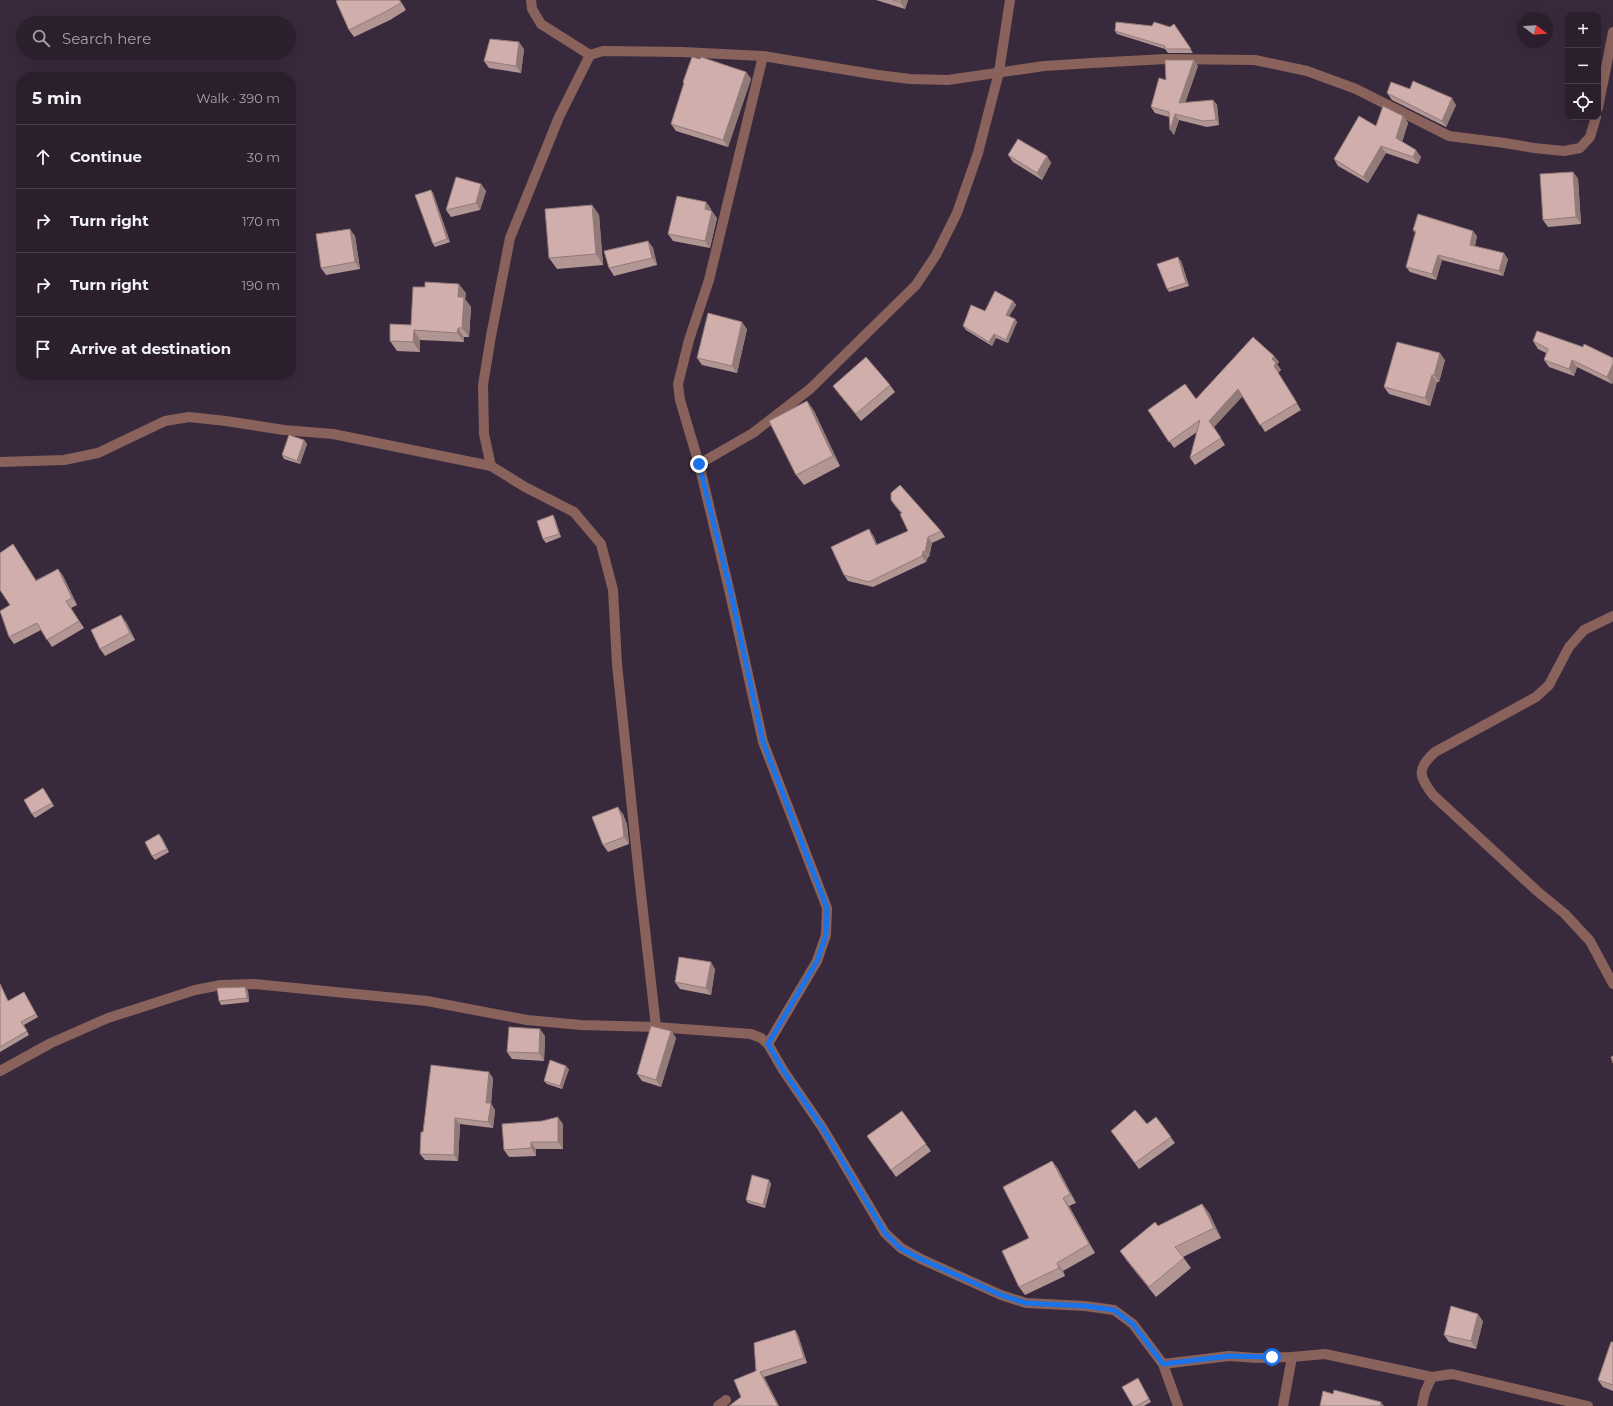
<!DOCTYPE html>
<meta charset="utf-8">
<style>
body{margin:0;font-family:Montserrat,sans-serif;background:#372c39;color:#f1f3f6}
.controls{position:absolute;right:12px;top:12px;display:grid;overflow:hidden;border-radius:8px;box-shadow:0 4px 16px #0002}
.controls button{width:36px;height:36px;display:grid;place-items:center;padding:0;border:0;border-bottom:1px solid #473d49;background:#2b1f2d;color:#f1f3f6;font:20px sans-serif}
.compass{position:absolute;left:1517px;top:12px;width:36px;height:36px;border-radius:50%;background:#2b1f2d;box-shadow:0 4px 16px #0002;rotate:107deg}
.stop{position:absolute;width:12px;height:12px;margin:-9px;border:3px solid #1a73e8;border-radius:50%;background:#fff}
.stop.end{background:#1a73e8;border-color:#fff;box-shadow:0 1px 4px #0008}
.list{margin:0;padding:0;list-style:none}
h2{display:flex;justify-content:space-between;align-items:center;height:52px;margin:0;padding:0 16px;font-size:17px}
h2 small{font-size:13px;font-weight:400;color:#a6a2aa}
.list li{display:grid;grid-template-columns:26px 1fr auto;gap:12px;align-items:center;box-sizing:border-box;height:64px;padding:0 16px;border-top:1px solid #473d49}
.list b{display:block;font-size:15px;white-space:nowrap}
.list em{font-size:13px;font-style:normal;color:#a6a2aa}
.icon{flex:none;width:22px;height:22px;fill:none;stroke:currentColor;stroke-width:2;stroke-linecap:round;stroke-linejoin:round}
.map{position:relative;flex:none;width:1613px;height:1406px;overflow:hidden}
.search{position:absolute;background:#2b1f2d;box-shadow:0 4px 16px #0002;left:16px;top:16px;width:280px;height:44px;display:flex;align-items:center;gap:10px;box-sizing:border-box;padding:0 14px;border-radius:22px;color:#a6a2aa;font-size:15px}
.panel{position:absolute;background:#2b1f2d;box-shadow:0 4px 16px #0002;left:16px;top:72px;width:280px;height:308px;border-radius:16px}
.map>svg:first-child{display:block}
</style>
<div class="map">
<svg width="1613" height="1406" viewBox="0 0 1613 1406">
<rect width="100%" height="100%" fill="#39293c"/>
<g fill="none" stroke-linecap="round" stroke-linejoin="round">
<g stroke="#89625c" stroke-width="10">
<polyline points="531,0 532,9 541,24 590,55"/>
<polyline points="763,56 709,280 689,340 678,384 680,400 699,464 729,589 763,742 827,908 826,935 817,961 768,1044"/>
<polyline points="1598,108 1613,32"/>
<polyline points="0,462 64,460 98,453 165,421 189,417 226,421 284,430 333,434 491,466"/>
<polyline points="699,464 753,433 810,389 916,285 936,255 957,213 978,153 999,72 1010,0"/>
<path d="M1613,616L1584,630L1569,647L1549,685L1536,697L1435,752C1416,769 1419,776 1433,795L1537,891L1565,914L1590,941L1613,984"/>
<polyline points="656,1027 639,876 617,664 613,590 601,544 574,512 525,487 491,466 484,434 483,385 491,336 510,238 559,117 590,55 603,51 682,52 763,56 878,75 910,79 948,80 1044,66 1092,63 1165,59 1255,60 1307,71 1356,89 1449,136 1505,143 1534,148 1564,151 1580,148 1590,137 1596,117"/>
<polyline points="0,1071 51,1043 108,1018 195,990 221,985 254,984 427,1001 527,1020 581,1025 656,1027 751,1034 761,1038 768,1044 783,1070 822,1127 885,1233 901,1248 921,1259 1001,1295 1026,1303 1085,1306 1114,1310 1133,1324 1163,1364 1178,1406"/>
<polyline points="1163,1364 1229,1356 1256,1358 1292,1357 1325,1354 1432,1377"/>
<polyline points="718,1406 726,1400"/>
<polyline points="1283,1406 1292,1357"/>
<polyline points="1422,1406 1425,1392 1432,1377 1452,1374 1588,1406"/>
</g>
</g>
<g fill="#b29694">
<polygon points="338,0 400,0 406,10 390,20 354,37 349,30"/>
<polygon points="876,0 908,0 905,9"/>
<polygon points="1174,24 1193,53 1168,53 1165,49 1117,34 1115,31 1152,26 1170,27"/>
<polygon points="524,49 521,73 489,68 484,61"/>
<polygon points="700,59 746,72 751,79 728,147 676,131 671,124 684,83 683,82"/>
<polygon points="1198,66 1185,103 1213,100 1217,105 1219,125 1207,127 1179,120 1174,135 1169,117 1155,113 1151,107 1166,80"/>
<polygon points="1410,89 1456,105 1446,127 1392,100 1387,93"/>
<polygon points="1403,116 1408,123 1402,142 1421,157 1418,164 1386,153 1368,183 1338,166 1334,159 1376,126"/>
<polygon points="1008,155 1047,156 1051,163 1042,180 1013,162"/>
<polygon points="1573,172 1578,179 1581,224 1548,227 1543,220"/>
<polygon points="481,184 486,191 480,210 451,217 446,210"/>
<polygon points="431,190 433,193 450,242 435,247 433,244"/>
<polygon points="706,202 711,209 711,211 717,218 710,248 673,241 668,234"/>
<polygon points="592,205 599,215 603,265 557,269 549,258"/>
<polygon points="1413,230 1477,236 1475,246 1508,259 1503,276 1442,260 1436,280 1410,272 1406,267 1415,233"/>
<polygon points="355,236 360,269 326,275 321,268"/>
<polygon points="648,241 653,248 657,265 614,276 609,268"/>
<polygon points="1181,261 1189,286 1169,292 1167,289"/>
<polygon points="466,293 465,299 471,307 469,337 464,337 464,342 420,340 420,352 397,351 390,341 411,325"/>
<polygon points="1013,301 1016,305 1009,316 1015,319 1017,322 1008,343 996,338 992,346 966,330 963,326 985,311"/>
<polygon points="747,329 737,373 702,365 697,358"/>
<polygon points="1533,341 1613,358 1613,381 1612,384 1577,367 1574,376 1549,367 1544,360 1546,353 1538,349"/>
<polygon points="1274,356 1279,362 1277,364 1281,370 1278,373 1301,410 1265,432 1242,396 1214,427 1225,445 1195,465 1190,458 1197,432 1174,448 1148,410 1196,399"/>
<polygon points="1445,360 1439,382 1437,382 1430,406 1389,394 1384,387"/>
<polygon points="890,385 895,392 861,421 838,393 833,386"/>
<polygon points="807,401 814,411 840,466 804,485 796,475"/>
<polygon points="304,440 307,444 300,464 284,459 282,455"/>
<polygon points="891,500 941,531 945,537 932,543 929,557 928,557 926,562 873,587 848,581 844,575 873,535 877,545 908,531 901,513 895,506"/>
<polygon points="553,515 555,519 561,537 546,543 543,539"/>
<polygon points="13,544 36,580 58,569 63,576 77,605 71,608 84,628 52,647 41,630 14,644 9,637 10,605"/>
<polygon points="126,622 135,640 105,656 100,649"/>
<polygon points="43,788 54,806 35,818 32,814"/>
<polygon points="623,814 627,825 629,844 608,852 603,845"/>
<polygon points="162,838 169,852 155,860 152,856"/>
<polygon points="715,969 711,995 680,989 675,982"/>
<polygon points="0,983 8,1001 26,996 38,1017 24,1025 29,1035 0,1052"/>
<polygon points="245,987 248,991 249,1002 221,1005 219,1001"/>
<polygon points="671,1031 676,1038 661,1087 642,1081 637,1074"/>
<polygon points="545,1036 544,1061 512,1059 507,1052"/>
<polygon points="569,1069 562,1089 547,1084 544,1081"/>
<polygon points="493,1078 491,1104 495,1110 493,1128 460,1124 458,1161 425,1160 420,1154 423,1132"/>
<polygon points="902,1111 931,1151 896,1177 867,1136"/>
<polygon points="1156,1117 1175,1143 1139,1169 1116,1138 1147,1124"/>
<polygon points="563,1124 563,1149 536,1149 536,1156 509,1157 504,1150"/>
<polygon points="1052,1161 1058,1169 1076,1203 1069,1206 1095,1253 1063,1271 1065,1276 1025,1295 1019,1287 1029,1238"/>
<polygon points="769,1180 771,1184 765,1208 748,1203 746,1200"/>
<polygon points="1202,1204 1209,1213 1221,1238 1183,1257 1191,1268 1156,1297 1127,1261 1120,1251 1158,1226"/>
<polygon points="1483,1321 1476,1349 1449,1342 1444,1335"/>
<polygon points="795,1330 798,1335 807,1363 764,1377 779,1406 729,1406 741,1397 756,1371"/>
<polygon points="1613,1342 1613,1391 1603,1387 1598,1380"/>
<polygon points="1140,1382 1151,1402 1144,1406 1133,1406"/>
</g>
<g fill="#917a78">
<polygon points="901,0 908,0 905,9 900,2"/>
<polygon points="519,42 524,49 521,73 516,66"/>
<polygon points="1194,60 1198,66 1183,109 1179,103"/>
<polygon points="746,72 751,79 728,147 723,140"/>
<polygon points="1452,98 1456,105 1446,127 1442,121"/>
<polygon points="1213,100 1217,105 1219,125 1216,120"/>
<polygon points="1175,114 1179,120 1174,135 1170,130"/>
<polygon points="1403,116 1408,123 1401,145 1396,138"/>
<polygon points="1381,146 1386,153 1368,183 1363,177"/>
<polygon points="1416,150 1421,157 1418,164 1413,157"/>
<polygon points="1047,156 1051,163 1042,180 1037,173"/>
<polygon points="1573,172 1578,179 1581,224 1576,217"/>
<polygon points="481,184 486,191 480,210 476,203"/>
<polygon points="431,190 433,193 450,242 447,239"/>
<polygon points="706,202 711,209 710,217 705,209"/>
<polygon points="592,205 599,215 603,265 596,254"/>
<polygon points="712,211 717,218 710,248 705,241"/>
<polygon points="350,229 355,236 360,269 355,262"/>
<polygon points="1473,231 1477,236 1474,251 1470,245"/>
<polygon points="648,241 653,248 657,265 652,258"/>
<polygon points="1504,253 1508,259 1503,276 1499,271"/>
<polygon points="1438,255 1442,260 1436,280 1432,274"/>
<polygon points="1178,257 1181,261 1189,286 1186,283"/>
<polygon points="459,284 466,293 465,299 471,307 469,337 462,328 458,297"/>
<polygon points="1013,301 1016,305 1008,318 1006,315"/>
<polygon points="1015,319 1017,322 1008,343 1006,340"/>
<polygon points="742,322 747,329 737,373 732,366"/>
<polygon points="458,328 464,337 464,342 457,333"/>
<polygon points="414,330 420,340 420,352 413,342"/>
<polygon points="994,334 996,338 992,346 989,342"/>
<polygon points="1440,353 1445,360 1439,382 1434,375"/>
<polygon points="1274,356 1279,362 1277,364 1281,370 1278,373 1301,410 1274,366 1272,359"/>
<polygon points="1572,360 1577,367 1574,376 1569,369"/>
<polygon points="1613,364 1613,381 1612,384 1607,377"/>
<polygon points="1432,375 1437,382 1430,406 1425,398"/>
<polygon points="1238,389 1243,396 1214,427 1225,445 1209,421"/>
<polygon points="807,401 814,411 840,466 833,456"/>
<polygon points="304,440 307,444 300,464 297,461"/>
<polygon points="553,515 555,519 561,537 559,534"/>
<polygon points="869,529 873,535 880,551 876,545"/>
<polygon points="928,537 932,543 929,557 925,552"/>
<polygon points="13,544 18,552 41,588 36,581"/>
<polygon points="923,551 928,557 926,562 922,556"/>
<polygon points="58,569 63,576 77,605 72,598"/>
<polygon points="66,601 71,608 84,628 79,621"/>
<polygon points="121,615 126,622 135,640 130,633"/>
<polygon points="618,807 623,814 627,825 629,844 624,837"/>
<polygon points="159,834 162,838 169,852 167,849"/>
<polygon points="711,962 715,969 711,995 706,988"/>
<polygon points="245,987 248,991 249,1002 247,998"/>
<polygon points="540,1029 545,1036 544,1061 539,1053"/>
<polygon points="671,1031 676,1038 661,1087 656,1080"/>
<polygon points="566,1066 569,1069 562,1089 560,1086"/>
<polygon points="489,1072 493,1078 491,1104 495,1110 493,1128 488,1122 486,1103"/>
<polygon points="558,1117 563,1124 563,1149 558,1142"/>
<polygon points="455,1118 460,1124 458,1161 454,1155"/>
<polygon points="531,1142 536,1149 536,1156 531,1148"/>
<polygon points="1052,1161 1058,1169 1076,1203 1070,1194"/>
<polygon points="769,1180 771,1184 765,1208 763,1205"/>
<polygon points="1063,1198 1069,1206 1095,1253 1089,1244"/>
<polygon points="1202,1204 1209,1213 1221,1238 1214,1228"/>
<polygon points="1057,1263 1063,1271 1065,1276 1059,1268"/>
<polygon points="1478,1314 1483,1321 1476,1349 1471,1341"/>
<polygon points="795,1330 798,1335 807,1363 804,1358"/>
<polygon points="760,1372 764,1377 779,1406 778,1406"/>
<polygon points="1381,1402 1384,1406 1380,1406"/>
</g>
<g fill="#cfaeac" stroke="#917a78">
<polygon points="338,0 399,0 401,3 385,12 349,30 336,1"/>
<polygon points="893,0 901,0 900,2"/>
<polygon points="1116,22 1152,26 1154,22 1170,27 1174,24 1191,49 1165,49 1165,46 1115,31"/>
<polygon points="490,39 519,42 516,66 484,61"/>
<polygon points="692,57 700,59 701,57 746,72 723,140 671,124 684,83 683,82"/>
<polygon points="1165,60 1194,60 1179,103 1213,100 1216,120 1203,121 1175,114 1170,130 1169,112 1151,107 1159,78 1166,80"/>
<polygon points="1413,81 1452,98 1442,121 1387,93 1391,82 1410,89"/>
<polygon points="1383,106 1403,116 1396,138 1416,150 1413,157 1381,146 1363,177 1334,159 1359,116 1376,126"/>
<polygon points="1018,139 1047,156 1037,173 1008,155"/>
<polygon points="1573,172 1576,217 1543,220 1540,174"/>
<polygon points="456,177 481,184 476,203 446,210"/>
<polygon points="431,190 447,239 433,244 415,195"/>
<polygon points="677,196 706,202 705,209 712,211 705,241 668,234"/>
<polygon points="592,205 596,254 549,258 545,209"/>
<polygon points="1418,214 1473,231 1470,245 1504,253 1499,271 1438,255 1432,274 1406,267 1416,231 1413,230"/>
<polygon points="350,229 355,262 321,268 316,234"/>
<polygon points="648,241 652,258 609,268 604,251"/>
<polygon points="1178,257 1186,283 1167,289 1157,264"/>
<polygon points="425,282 459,284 458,297 464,297 462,328 458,328 457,333 414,330 413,342 390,341 390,324 411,325 413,287 425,287"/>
<polygon points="995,291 1013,301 1006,315 1015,319 1006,340 994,334 989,342 963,326 971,305 985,311"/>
<polygon points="708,313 742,322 732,366 697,358"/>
<polygon points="1537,331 1583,347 1584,344 1613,358 1613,364 1607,377 1572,360 1569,369 1544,360 1548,349 1533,341"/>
<polygon points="1253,337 1274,356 1272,359 1276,363 1274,366 1297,403 1260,425 1238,389 1209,421 1221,438 1190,458 1200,420 1169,442 1148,410 1185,384 1196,399"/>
<polygon points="1397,342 1440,353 1434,375 1432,375 1425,398 1384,387"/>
<polygon points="866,357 890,385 856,414 833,386"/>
<polygon points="807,401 833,456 796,475 769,421"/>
<polygon points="289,435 304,440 297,461 282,455"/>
<polygon points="900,485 941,531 928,537 925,552 923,551 922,556 869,582 844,575 831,547 869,529 876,545 908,531 900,514 902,513 891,500 891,493"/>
<polygon points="553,515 559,534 543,539 537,521"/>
<polygon points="13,544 36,581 58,569 72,598 66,601 79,621 47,640 37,623 9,637 0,611 10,605 0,590 0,553"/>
<polygon points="121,615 130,633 100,649 91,630"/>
<polygon points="43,788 52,803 32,814 24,800"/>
<polygon points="618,807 622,818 624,837 603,845 592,817"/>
<polygon points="159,834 167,849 152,856 145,842"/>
<polygon points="679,957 711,962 706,988 675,982"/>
<polygon points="0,984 8,1001 24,992 36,1014 21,1022 27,1031 0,1047"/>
<polygon points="245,987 247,998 219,1001 217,988"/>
<polygon points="651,1026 671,1031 656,1080 637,1074"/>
<polygon points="509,1027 540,1029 539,1053 507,1052"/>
<polygon points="1613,1056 1613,1063 1611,1057"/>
<polygon points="550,1060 566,1066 560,1086 544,1081"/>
<polygon points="431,1065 489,1072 486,1103 491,1103 488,1122 455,1118 454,1155 420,1154 421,1132 423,1132"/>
<polygon points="1135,1110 1147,1124 1156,1117 1171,1137 1135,1163 1111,1131"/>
<polygon points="902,1111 926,1144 891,1170 867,1136"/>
<polygon points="558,1117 558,1142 531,1142 531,1148 504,1150 502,1124 542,1121"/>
<polygon points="1052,1161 1070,1194 1063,1198 1089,1244 1057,1263 1059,1268 1019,1287 1002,1251 1029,1238 1003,1187"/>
<polygon points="752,1175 769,1180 763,1205 746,1200"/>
<polygon points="1202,1204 1214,1228 1175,1247 1184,1258 1149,1287 1120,1251 1155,1222 1158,1226"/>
<polygon points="1451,1306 1478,1314 1471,1341 1444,1335"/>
<polygon points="795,1330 804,1358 760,1372 778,1406 729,1406 741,1397 734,1380 756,1371 754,1343"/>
<polygon points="1611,1342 1613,1342 1613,1385 1598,1380"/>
<polygon points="1138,1378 1149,1399 1136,1406 1133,1406 1122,1387"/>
<polygon points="1334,1390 1381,1402 1380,1406 1320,1406 1323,1391 1333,1394"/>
</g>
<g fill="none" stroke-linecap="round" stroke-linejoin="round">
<polyline stroke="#1a73e8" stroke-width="5" points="699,464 730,589 763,742 827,908 826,935 817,961 768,1044 783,1070 822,1127 885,1233 900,1248 921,1259 1001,1295 1026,1303 1085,1306 1114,1310 1133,1324 1163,1364 1229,1356 1272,1357"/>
</g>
</svg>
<div class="controls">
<button>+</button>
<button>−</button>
<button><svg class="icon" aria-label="locate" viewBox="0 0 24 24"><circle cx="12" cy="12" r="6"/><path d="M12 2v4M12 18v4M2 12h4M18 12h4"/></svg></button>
</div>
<svg class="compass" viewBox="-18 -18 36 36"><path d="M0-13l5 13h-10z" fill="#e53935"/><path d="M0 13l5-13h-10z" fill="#a6a2aa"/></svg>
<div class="stop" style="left:1272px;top:1357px"></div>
<div class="stop end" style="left:699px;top:464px"></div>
<div class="search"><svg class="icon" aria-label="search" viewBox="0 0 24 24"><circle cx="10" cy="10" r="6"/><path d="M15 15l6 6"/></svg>Search here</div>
<section class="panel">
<h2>5 min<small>Walk · 390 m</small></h2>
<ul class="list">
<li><svg class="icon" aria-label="ahead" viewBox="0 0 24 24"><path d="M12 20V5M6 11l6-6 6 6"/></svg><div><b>Continue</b></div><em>30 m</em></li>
<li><svg class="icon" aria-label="right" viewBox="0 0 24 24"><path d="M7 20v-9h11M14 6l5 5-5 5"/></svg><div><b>Turn right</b></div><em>170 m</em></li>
<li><svg class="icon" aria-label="right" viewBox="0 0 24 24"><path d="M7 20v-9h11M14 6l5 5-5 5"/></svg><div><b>Turn right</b></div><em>190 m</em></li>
<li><svg class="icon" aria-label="arrive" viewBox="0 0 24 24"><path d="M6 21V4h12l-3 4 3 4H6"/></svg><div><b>Arrive at destination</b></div></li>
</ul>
</section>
</div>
